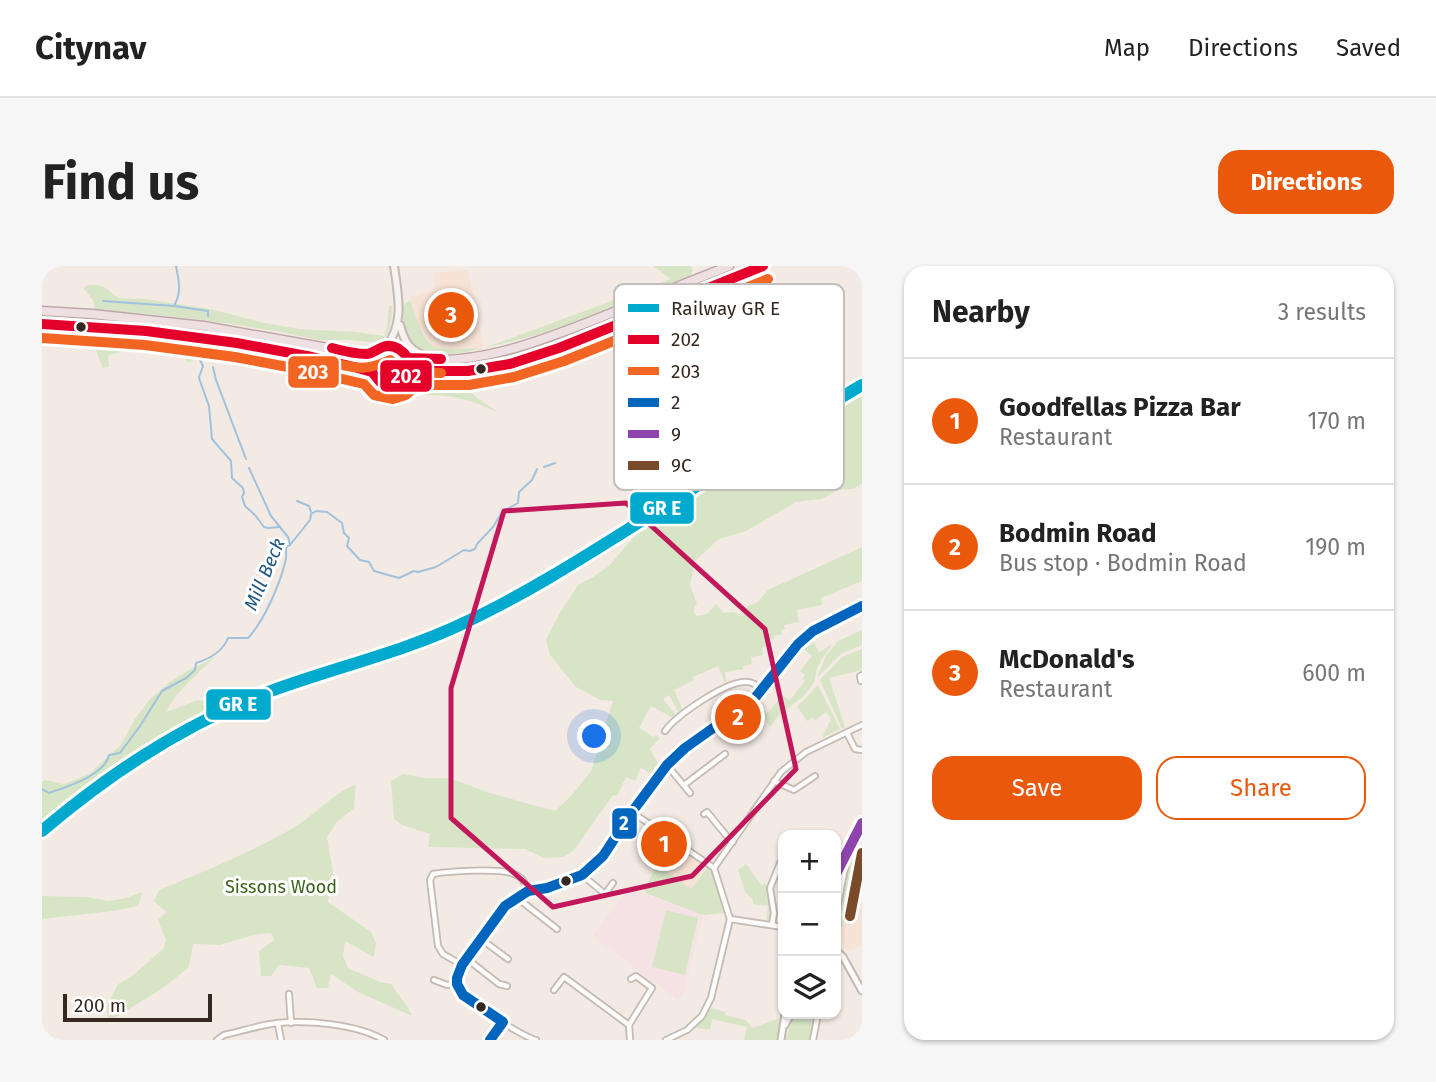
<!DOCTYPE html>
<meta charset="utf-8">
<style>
body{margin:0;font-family:"Fira Sans",sans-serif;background:#f6f6f6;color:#222}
.controls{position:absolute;right:21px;bottom:21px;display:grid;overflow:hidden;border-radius:14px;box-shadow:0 2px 5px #0004}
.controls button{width:63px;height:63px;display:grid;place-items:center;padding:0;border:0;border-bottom:2px solid #e0e0e0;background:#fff;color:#222;font:35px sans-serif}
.scale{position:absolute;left:21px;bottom:18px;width:149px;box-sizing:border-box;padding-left:7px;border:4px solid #342821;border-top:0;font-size:19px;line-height:24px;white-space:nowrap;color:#342821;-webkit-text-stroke:5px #fff;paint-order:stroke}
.you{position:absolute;left:553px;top:471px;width:24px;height:24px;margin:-18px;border:5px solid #fff;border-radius:50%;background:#1a73e8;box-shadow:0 0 0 10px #1a73e833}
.badge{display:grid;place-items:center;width:46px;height:46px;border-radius:50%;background:#ea580c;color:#fff;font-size:23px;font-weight:700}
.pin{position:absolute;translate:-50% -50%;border:4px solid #fff;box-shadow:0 2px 7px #0006}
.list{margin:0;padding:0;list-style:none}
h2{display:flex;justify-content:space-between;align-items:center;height:91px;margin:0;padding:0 28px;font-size:30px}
h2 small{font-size:23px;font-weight:400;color:#767676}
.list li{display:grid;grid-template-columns:46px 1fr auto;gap:21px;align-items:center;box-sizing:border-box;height:126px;padding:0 28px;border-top:2px solid #e0e0e0}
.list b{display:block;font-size:26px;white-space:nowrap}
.list p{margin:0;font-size:23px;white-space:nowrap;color:#767676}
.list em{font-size:23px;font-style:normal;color:#767676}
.actions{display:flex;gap:14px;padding:21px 28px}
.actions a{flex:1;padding:16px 0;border:2px solid #ea580c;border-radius:21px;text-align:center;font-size:24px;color:#ea580c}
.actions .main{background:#ea580c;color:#fff}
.icon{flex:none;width:38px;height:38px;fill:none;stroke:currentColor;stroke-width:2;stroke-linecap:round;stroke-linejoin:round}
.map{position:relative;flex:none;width:820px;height:774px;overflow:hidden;border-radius:21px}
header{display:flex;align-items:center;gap:42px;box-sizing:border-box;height:98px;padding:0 35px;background:#fff;border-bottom:2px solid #e0e0e0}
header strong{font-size:33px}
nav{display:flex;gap:38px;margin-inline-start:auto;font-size:24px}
.intro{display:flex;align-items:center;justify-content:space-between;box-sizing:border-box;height:168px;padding:0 42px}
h1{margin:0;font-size:49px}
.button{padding:18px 32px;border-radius:21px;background:#ea580c;color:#fff;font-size:24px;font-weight:700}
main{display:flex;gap:42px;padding:0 42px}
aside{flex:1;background:#fff;border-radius:21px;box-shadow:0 2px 5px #0004}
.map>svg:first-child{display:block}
</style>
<header>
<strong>Citynav</strong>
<nav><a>Map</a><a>Directions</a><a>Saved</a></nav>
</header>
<div class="intro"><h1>Find us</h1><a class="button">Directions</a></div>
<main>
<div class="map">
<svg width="820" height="774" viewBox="0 0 820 774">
<rect width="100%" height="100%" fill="#f4eae4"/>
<g fill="#f7e3d5">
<polygon points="426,4 442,82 414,83 394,81 390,79 374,55 369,31 393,23 392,7"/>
<polygon points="820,113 820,121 635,234 591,264 467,338 425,360 386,377 237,425 174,451 137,470 99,493 49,527 0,570 0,555 10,546 56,510 96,484 140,458 182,437 211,425 378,369 447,338 567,268"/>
<polygon points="615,561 668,597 649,624 615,599 597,583"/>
<polygon points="820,615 820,680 805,685 799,676 798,665"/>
</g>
<polygon fill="#f5e2e4" points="587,623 661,649 642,725 636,734 554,673 551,668"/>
<g fill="#d7e5c6">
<path d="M611,0H649C652,5 650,10 645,12C607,27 570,44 531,57C499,69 466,77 433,84C419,87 394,92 380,87C362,79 361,58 360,41L365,36L369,35C372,47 380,73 391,80C400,85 431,82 442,82L629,13Z"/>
<polygon points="698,0 716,0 506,84 462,96 434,100 371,103 371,97 401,97 433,94 472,87 512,74"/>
<path d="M46,19H56L64,22L76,32L102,33L168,43L223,57L257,63L314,66L342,70L345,61L347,40H350C350,56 349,67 337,77L308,74H276L239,66L169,55L107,48L53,44L51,34L41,22Z"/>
<polygon points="60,52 195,68 315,91 325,91 324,101 300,94 53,57 53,53"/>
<polygon points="72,67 123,72 190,82 267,97 292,99 295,102 229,93 197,91 196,96 160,90 146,97 139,88 84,85 66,89 67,101 61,102 52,80 51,69"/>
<circle cx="348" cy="100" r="13"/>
<path d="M392,110L424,115L431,129L456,146C430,135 413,128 383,129L373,114Z"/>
<polygon points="820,121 820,218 811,223 796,224 779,233 754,236 704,265 677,273 653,295 648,319 655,337 651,345 655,350 665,348 674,338 682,347 692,346 700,350 706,340 716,336 726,324 820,281 820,315 779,332 780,339 755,344 757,356 742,359 743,363 739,364 740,368 732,370 732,373 728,374 729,379 720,381 721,389 709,391 710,398 701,400 701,403 683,406 684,415 683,417 676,400 651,411 652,414 632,424 641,444 637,447 627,429 621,433 634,449 631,452 609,440 597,462 612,471 614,469 618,472 608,483 618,501 608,513 606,511 608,507 599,502 593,515 584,511 575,530 571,529 532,584 522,591 501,592 483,583 386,581 388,568 360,559 352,553 349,515 361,508 382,512 407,512 448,527 513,545 530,529 549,505 571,435 558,434 534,421 508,389 504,373 518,347 536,319 551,311 567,300 590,273 595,269 591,264 735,173"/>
<polygon points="820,364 820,379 800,387 775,412 784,390 796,375"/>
<path d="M769,372L777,386L791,378C782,389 773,401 773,415L762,430L736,450L728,461L713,440L715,439L726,447L740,429L748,434L763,415L760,413L763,409L758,405L770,390L759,381Z"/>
<polygon points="820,383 820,404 787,412 803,461 800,463 778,414 800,391"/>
<path d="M174,391C162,401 128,431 125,446L155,434L182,437C117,470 54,507 0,556V516L3,514L22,518L47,508L78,480L93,453L108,433L129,415L147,404Z"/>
<polygon points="776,419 798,463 780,472 789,453 784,446 773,454 771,451 765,455 755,440 762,434"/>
<path d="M314,518L312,542L295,556L285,571L291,606L286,636L329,666L334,677L332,691L303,675L301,690L306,702L338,716L350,718C357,733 364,734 370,750L316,726L289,708L286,722H275L267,702L237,699L229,710H219L217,685L232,674L229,667L211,669L178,679L151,678L147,701L121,722L66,756L65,740L76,718L89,711L122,682L124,674L116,654L124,646L112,635L117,624C162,605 208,587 251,562C273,549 289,529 314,518Z"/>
<polygon points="820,563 820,615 798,665 798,651 796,650 808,593"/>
<polygon points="704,598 719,619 723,617 726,621 730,648 726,654 724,653 726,640 711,638 711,634 703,626 696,604"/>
<polygon points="615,599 649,623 666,601 671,608 682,647 661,649 603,627 605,618"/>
<polygon points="100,626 98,635 95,640 71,645 0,653 0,630 44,631 67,635 84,632"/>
<polygon points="624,644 656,652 643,709 610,701"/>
<polygon points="669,742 683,746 683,749 704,754 710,762 738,752 735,774 702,774 705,761 670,753 668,764 654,762"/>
<polygon points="753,748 774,748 769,774 743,774"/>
</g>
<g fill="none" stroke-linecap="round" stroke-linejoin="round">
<g stroke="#a1c2dd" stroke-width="2">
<path d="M134,0C137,16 140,25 132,40L166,45V50"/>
<polyline points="61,35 132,40"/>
<polyline points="65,80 157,92 161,100 157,111 158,115 167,140 170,173 189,195 190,212 201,222 202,227 200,231 203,240 213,249 222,261 226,262 238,261"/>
<polyline points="171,101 174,114 204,193"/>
<polyline points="502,201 513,197"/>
<polyline points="207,202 229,250 246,271 248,278"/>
<polyline points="255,235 267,240 269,246"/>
<path d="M0,523L7,527C25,521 63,509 67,489L78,487L98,460L120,425L144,412L153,404L154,397C167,393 181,385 186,372H206C222,355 237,320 243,297C245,292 244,286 244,281L248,279L268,254L269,248L274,245L285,246L300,257L302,267L307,272L305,280L318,294L327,296L332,305L357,312L372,305L376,306L394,301L422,284L428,285L433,283L435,278L451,261L460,246L476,237L477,226L490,214L495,203"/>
</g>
<defs>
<g id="minor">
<polyline points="819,415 818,410 820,409"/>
<path d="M623,465C635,449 685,414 705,416C711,416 716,420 720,424"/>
<polyline points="805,467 813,483 820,484"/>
<polyline points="625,499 648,527"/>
<polyline points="732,515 752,524 773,510"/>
<polyline points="642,519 683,488"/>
<polyline points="590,546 672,602 688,653 669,732 660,750 645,764 624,774"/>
<polyline points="662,548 665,546 688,574 691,576"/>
<polyline points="672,602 739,506 764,486 820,459"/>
<polyline points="540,609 563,628 571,617"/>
<polyline points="474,631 515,663"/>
<polyline points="688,653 741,661"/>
<polyline points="730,659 732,647 728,622 741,590"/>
<polyline points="439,673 466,693"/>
<polyline points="425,693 457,718 465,720"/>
<path d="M420,699L401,688L396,680L388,614L391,608C406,605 459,602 472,608C481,611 483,617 486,625"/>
<polyline points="392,714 405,719 415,718"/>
<polyline points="415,718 417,705 420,699 463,640 486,625 505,622 540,609 561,590 590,546 625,499 643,482 712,433 756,378 771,365 820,340"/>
<path d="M415,718C417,723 417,724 421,728C431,739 480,770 494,774"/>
<polyline points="512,724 522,711 587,759"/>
<polyline points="247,728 249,757"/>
<polyline points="236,758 239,774"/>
<path d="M175,774L182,769C200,765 218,759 235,757C266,754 315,758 342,774"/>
<polyline points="448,774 461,756"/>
<polyline points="588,774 587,759 610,722 594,710 589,713"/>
<polyline points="771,774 776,748"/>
</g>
<g id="tertiary">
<polyline points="794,608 820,557"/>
<polyline points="794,647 806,584"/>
<polyline points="794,684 801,691 820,725"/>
<polyline points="743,759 749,748"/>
<polyline points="739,774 743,748"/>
</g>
<g id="secondary">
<path d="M358,59C363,79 369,85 388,92"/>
<path d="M344,81C363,57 356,28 352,0"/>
</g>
<g id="trunk">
<polyline points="0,45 50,48 162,60 314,87 333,87"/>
<path d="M0,58C111,65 223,75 330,106"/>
<path d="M366,92C435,103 509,71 572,46C610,31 649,15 687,0"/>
<path d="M364,110C372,92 355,71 337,84C322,94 329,118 347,119C356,119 359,113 366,110C369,108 373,108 376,108C407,101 440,107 472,97C511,85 549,70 587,54C631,36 676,18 721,0"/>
</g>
</defs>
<use href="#minor" stroke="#c3bab3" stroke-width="8"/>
<use href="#tertiary" stroke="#c3bab3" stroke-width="9"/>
<use href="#secondary" stroke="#c3bab3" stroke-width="10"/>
<use href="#trunk" stroke="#bea7a9" stroke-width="11"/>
<use href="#minor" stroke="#fdfcfb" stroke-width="4.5"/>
<use href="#tertiary" stroke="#fdfcfb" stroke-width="5"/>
<use href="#secondary" stroke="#f7f1f2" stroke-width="6"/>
<use href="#trunk" stroke="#eedfe2" stroke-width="8"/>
<defs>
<g id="bus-1">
<polyline points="0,58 104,65 195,77 270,91 312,101 330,106 338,116 350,119 358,116 364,110 386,105 426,105 468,98 517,82 721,0"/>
<path d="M290,82C301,85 313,88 325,88C332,87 335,83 341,81C352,77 360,84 366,92L399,93"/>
</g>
<g id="bus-2">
<polyline points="0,72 103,79 193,91 267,105 309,115 322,118 332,129 351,133 364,129 371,123 388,119 427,119 472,111 522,95 726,13"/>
<path d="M287,96C314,102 322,106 348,94L363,106L399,107"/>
</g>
<polyline id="bus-3" points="448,774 461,756 421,729 415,718 415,712 420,699 463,640 486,625 505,622 540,609 561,590 590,546 625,499 643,482 712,433 756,378 771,365 820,340"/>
<polyline id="bus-4" points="794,608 820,557"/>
<polyline id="bus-5" points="808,650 820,587"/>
</defs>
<use href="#bus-1" stroke="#fff" stroke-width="16"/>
<use href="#bus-2" stroke="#fff" stroke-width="16"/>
<use href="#bus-3" stroke="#fff" stroke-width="16"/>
<use href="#bus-4" stroke="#fff" stroke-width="16"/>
<use href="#bus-5" stroke="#fff" stroke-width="16"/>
<use href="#bus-1" stroke="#e4002b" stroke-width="10"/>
<use href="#bus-2" stroke="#f26522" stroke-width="10"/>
<use href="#bus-3" stroke="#0065bd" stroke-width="10"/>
<use href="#bus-4" stroke="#8e44ad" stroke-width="10"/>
<use href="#bus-5" stroke="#7a4b2a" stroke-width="10"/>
<defs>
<path id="rail-1" d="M0,565C69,506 144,457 229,425C294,401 362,386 424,356C490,325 551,285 612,247C681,203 750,161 820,119"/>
</defs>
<use href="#rail-1" stroke="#fff" stroke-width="18"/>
<use href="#rail-1" stroke="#00a9ce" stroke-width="12"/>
</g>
<path fill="none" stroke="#c2185b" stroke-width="5" stroke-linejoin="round" d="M584,237L723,363L754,503L650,610L511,641L409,552V422L462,245Z"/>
<g fill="#342821" stroke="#fff" stroke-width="2.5">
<circle cx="39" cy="61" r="6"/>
<circle cx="439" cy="103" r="6"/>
<circle cx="524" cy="615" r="6"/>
<circle cx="439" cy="741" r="6"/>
</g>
<g text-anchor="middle" stroke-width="6" stroke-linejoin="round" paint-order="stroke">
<g font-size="18" fill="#3a631c" stroke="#fff">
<text x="239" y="627">Sissons Wood</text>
</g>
<g font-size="19" font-style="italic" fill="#1f5780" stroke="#fff">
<text transform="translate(222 308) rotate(-67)" y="7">Mill Beck</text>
</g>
</g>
<rect x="572" y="18" width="230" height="206" rx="10" fill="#fff" stroke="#c2bebc" stroke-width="2"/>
<rect x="586" y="38" width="31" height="8" fill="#00a9ce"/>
<rect x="586" y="69" width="31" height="9" fill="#e4002b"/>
<rect x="586" y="101" width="31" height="8" fill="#f26522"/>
<rect x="586" y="132" width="31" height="9" fill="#0065bd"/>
<rect x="586" y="164" width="31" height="8" fill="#8e44ad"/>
<rect x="586" y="195" width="31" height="9" fill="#7a4b2a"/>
<g font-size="19" fill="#342821">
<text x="629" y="49">Railway GR E</text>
<text x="629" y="80">202</text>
<text x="629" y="112">203</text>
<text x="629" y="143">2</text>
<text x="629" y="175">9</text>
<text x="629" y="206">9C</text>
</g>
<g stroke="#fff" stroke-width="2.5">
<rect x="245" y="89" width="53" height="34" rx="7" fill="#f26522"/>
<rect x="337" y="93" width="54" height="34" rx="7" fill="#e4002b"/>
<rect x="587" y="225" width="66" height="34" rx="7" fill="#00a9ce"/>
<rect x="163" y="422" width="67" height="33" rx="7" fill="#00a9ce"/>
<rect x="569" y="541" width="27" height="33" rx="7" fill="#0065bd"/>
</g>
<g font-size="19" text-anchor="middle" font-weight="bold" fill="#fff">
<text x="271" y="113">203</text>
<text x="364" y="117">202</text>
<text x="620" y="249">GR E</text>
<text x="196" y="445">GR E</text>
<text x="582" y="564">2</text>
</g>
</svg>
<div class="controls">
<button>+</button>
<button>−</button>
<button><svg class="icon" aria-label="layers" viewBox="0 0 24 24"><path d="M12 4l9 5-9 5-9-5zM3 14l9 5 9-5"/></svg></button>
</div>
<div class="scale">200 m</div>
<div class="you"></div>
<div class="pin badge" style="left:622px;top:578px">1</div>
<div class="pin badge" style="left:696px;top:451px">2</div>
<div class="pin badge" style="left:409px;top:49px">3</div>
</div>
<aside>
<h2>Nearby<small>3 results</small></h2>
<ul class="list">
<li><span class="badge">1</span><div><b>Goodfellas Pizza Bar</b><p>Restaurant</p></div><em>170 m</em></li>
<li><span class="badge">2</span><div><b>Bodmin Road</b><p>Bus stop · Bodmin Road</p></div><em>190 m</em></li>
<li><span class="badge">3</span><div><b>McDonald's</b><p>Restaurant</p></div><em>600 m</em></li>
</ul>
<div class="actions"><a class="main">Save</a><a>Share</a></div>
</aside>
</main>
